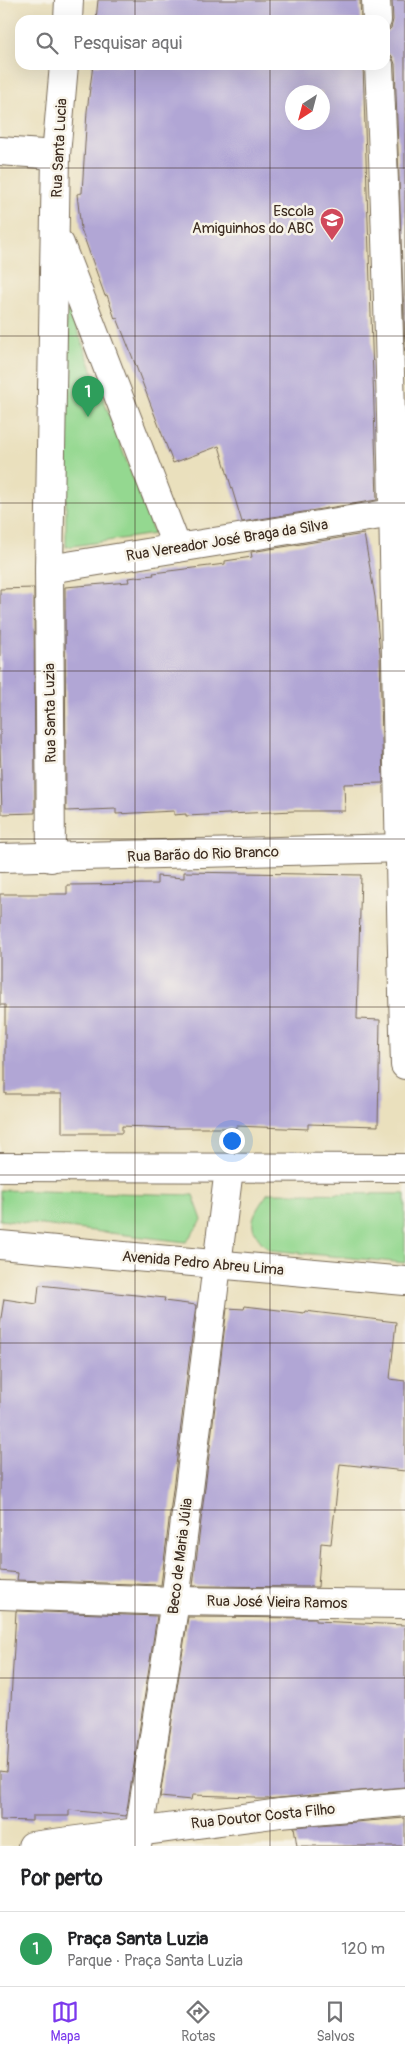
<!DOCTYPE html>
<html lang="pt">
<meta charset="utf-8">
<style>
body{margin:0;font-family:Pangolin,sans-serif;background:#f6f6f6;color:#202124}
.compass{position:absolute;left:285px;top:85px;width:45px;height:45px;border-radius:50%;background:#fff;box-shadow:0 5px 20px #0002;rotate:216deg}
.you{position:absolute;left:231px;top:1140px;width:18px;height:18px;margin:-12px;border:4px solid #fff;border-radius:50%;background:#1a73e8;box-shadow:0 0 0 8px #1a73e833}
.badge{display:grid;place-items:center;width:32px;height:32px;border-radius:50%;background:#7c3aed;color:#fff;font-size:16px;font-weight:700}
.pin{position:absolute;translate:-50% -41px;filter:drop-shadow(0 1px 2px #0008)}
.pin::after{content:'';position:absolute;top:26px;width:18px;height:15px;background:inherit;clip-path:polygon(0 0,100% 0,50% 100%)}
.list{margin:0;padding:0;list-style:none}
h2{display:flex;justify-content:space-between;align-items:center;height:65px;margin:0;padding:0 20px;font-size:21px}
h2 small{font-size:16px;font-weight:400;color:#757577}
.list li{display:grid;grid-template-columns:32px 1fr auto;gap:15px;align-items:center;box-sizing:border-box;height:75px;padding:0 20px;border-top:1px solid #e0e0e0}
.list b{display:block;font-size:19px;white-space:nowrap}
.list p{margin:0;font-size:16px;white-space:nowrap;color:#757577}
.list em{font-size:16px;font-style:normal;color:#757577}
.icon{flex:none;width:28px;height:28px;fill:none;stroke:currentColor;stroke-width:2;stroke-linecap:round;stroke-linejoin:round}
.map{position:relative;flex:none;width:405px;height:1846px;overflow:hidden}
.search{position:absolute;background:#fff;box-shadow:0 5px 20px #0002;left:15px;right:15px;top:15px;height:55px;display:flex;align-items:center;gap:12px;box-sizing:border-box;padding:0 18px;border-radius:15px;color:#757577;font-size:19px}
.sheet{height:140px;background:#fff}
nav{display:flex;justify-content:space-around;align-items:center;box-sizing:border-box;height:70px;border-top:1px solid #e0e0e0;background:#fff;font-size:14px;color:#757577}
nav a{display:grid;justify-items:center;gap:2px}
nav .on{color:#7c3aed}
.map>svg:first-child{display:block}
</style>
<div class="map">
<svg width="405" height="1846" viewBox="0 0 405 1846">
<rect width="100%" height="100%" fill="#f7f3e8"/>
<filter id="ink" filterUnits="userSpaceOnUse"><feTurbulence type="fractalNoise" baseFrequency=".02" numOctaves="2"/><feDisplacementMap in="SourceGraphic" scale="10" xChannelSelector="R" yChannelSelector="G"/><feConvolveMatrix kernelMatrix="1 2 1 2 8 2 1 2 1" color-interpolation-filters="sRGB"/></filter>
<filter id="wash" filterUnits="userSpaceOnUse"><feTurbulence type="fractalNoise" baseFrequency=".0096" numOctaves="4" result="noise"/><feDisplacementMap in="SourceGraphic" scale="20" xChannelSelector="R" yChannelSelector="G"/><feGaussianBlur stdDeviation="1.12" result="paint"/><feColorMatrix in="noise" values="0 0 0 0 0 0 0 0 0 0 0 0 0 0 0 0 0 1.4 0 .05"/><feComposite in="paint" operator="in"/></filter>
<g filter="url(#wash)">
<rect width="100%" height="100%" fill="#eae0bd"/>
<g fill="#94d890" stroke="#688157">
<polygon points="66,300 154,534 66,547"/>
<polygon points="0,1190 193,1195 202,1220 186,1242 0,1220"/>
<path d="M268,1193L405,1194V1263L269,1250C245,1227 250,1218 268,1193Z"/>
</g>
<g id="blocks">
<g fill="#b1a6d5" fill-rule="evenodd">
<polygon points="98,0 360,0 361,20 96,20"/>
<polygon points="392,0 405,0 405,352 395,64 392,56 385,51 385,33 391,28 393,20"/>
<path d="M93,65H363L377,500L242,522L219,446L173,463L134,361L117,318L115,319L107,295L105,296L81,229L77,194L82,193L87,111ZM292,92H322V122H292Z"/>
<polygon points="364,534 375,597 380,654 383,783 344,784 345,811 294,811 186,816 186,814 174,815 174,811 116,814 116,809 66,811 65,587 129,582 128,578 154,575 153,573 225,564 225,561 252,557 251,552"/>
<polygon points="34,588 35,813 2,814 0,740 0,589"/>
<polygon points="184,872 361,875 357,1019 380,1020 378,1126 308,1124 308,1129 236,1126 236,1128 176,1128 122,1126 122,1133 62,1133 62,1094 5,1094 5,1005 0,1005 0,894 67,894 67,885 157,884 157,876 184,878"/>
<polygon points="39,1285 165,1298 164,1301 196,1305 161,1585 17,1580 18,1573 0,1571 0,1324 4,1299 37,1304"/>
<polygon points="245,1306 304,1313 305,1311 396,1322 390,1379 405,1381 405,1471 340,1464 331,1544 321,1543 318,1587 193,1586 227,1308 244,1309"/>
<polygon points="16,1611 157,1616 126,1816 69,1810 69,1816 32,1816 32,1821 0,1820 0,1771 7,1772"/>
<polygon points="188,1617 316,1618 316,1621 405,1625 405,1787 267,1799 255,1799 255,1797 192,1795 191,1800 160,1797"/>
<polygon points="405,1818 405,1846 297,1846 294,1827"/>
</g>
</g>
</g>
<g filter="url(#ink)">
<use href="#blocks" fill-opacity="0" stroke="#786a56" stroke-width="1"/>
<g fill="none" stroke-linecap="round" stroke-linejoin="round">
<defs>
<g id="street">
<polyline points="376,0 377,20"/>
<polyline points="68,20 69,0"/>
<path d="M379,65C395,398 395,732 405,1065"/>
<polyline points="0,151 56,155"/>
<polyline points="60,244 177,548"/>
<polyline points="49,569 405,511"/>
<polyline points="51,858 49,569 56,155 64,65"/>
<polyline points="0,1595 175,1601 405,1604"/>
<polyline points="137,1846 175,1601 229,1169"/>
</g>
<polyline id="secondary" points="32,1846 280,1813 405,1802"/>
<g id="primary">
<polyline points="0,858 405,848"/>
<polyline points="0,1167 405,1168"/>
<polyline points="0,1245 405,1281"/>
</g>
</defs>
<use href="#street" stroke="#786a56" stroke-width="30"/>
<use href="#secondary" stroke="#786a56" stroke-width="30"/>
<use href="#primary" stroke="#786a56" stroke-width="30"/>
<use href="#street" stroke="#fff" stroke-width="28"/>
<use href="#secondary" stroke="#fff" stroke-width="28"/>
<use href="#primary" stroke="#fff" stroke-width="28"/>
</g>
</g>
<path fill="none" stroke="#3b2a1e" stroke-width="1" stroke-opacity="0.55" d="M135,0V20M270,0V20M135,65V1846M270,65V1846M0,168H405M0,336H405M0,503H405M0,671H405M0,839H405M0,1007H405M0,1175H405M0,1343H405M0,1510H405M0,1678H405"/>
<defs>
<symbol id="school-pin" viewBox="-11 -11 22 30"><path d="M0 17L-7.5 6A9.5 9.5 0 1 1 7.5 6Z" fill="#d1495b" stroke="#f7f3e8"/><path d="M0-5L7-2L0 1L-7-2ZM-4 1L0 2.5L4 1V4Q0 6-4 4Z" fill="#fff"/></symbol>
</defs>
<g fill-rule="evenodd">
<use href="#school-pin" x="318" y="206" width="28" height="38"/>
</g>
<g text-anchor="middle" stroke-width="5" stroke-linejoin="round" paint-order="stroke">
<g font-size="15" fill="#3b2a1e" stroke="#f7f3e8">
<text transform="translate(59 148) rotate(-87)" y="5">Rua Santa Lucia</text>
<text transform="translate(227 540) rotate(-9)" y="5">Rua Vereador José Braga da Silva</text>
<text transform="translate(50 713) rotate(-91)" y="5">Rua Santa Luzia</text>
<text transform="translate(203 854) rotate(-2)" y="5">Rua Barão do Rio Branco</text>
<text transform="translate(203 1263) rotate(5)" y="5">Avenida Pedro Abreu Lima</text>
<text transform="translate(180 1556) rotate(-83)" y="5">Beco de Maria Júlia</text>
<text transform="translate(277 1602) rotate(1)" y="5">Rua José Vieira Ramos</text>
<text transform="translate(263 1816) rotate(-6)" y="5">Rua Doutor Costa Filho</text>
</g>
<g font-size="15" fill="#3b2a1e" stroke="#f7f3e8" text-anchor="end">
<text x="314" y="216">Escola<tspan x="314" dy="17">Amiguinhos do ABC</tspan></text>
</g>
</g>
</svg>
<svg class="compass" viewBox="-18 -18 36 36"><path d="M0-13l5 13h-10z" fill="#e53935"/><path d="M0 13l5-13h-10z" fill="#757577"/></svg>
<div class="you"></div>
<div class="pin badge" style="left:88px;top:417px;background:#2e9e5b">1</div>
<div class="search"><svg class="icon" aria-label="search" viewBox="0 0 24 24"><circle cx="10" cy="10" r="6"/><path d="M15 15l6 6"/></svg>Pesquisar aqui</div>
</div>
<section class="sheet">
<h2>Por perto<small></small></h2>
<ul class="list">
<li><span class="badge" style="background:#2e9e5b">1</span><div><b>Praça Santa Luzia</b><p>Parque · Praça Santa Luzia</p></div><em>120 m</em></li>
</ul>
</section>
<nav>
<a class="on"><svg class="icon" aria-label="map" viewBox="0 0 24 24"><path d="M3 6l6-2 6 2 6-2v14l-6 2-6-2-6 2zM9 4v14M15 6v14"/></svg>Mapa</a>
<a><svg class="icon" aria-label="directions" viewBox="0 0 24 24"><path d="M12 3l9 9-9 9-9-9zM9 14v-3h6M13 9l2 2-2 2"/></svg>Rotas</a>
<a><svg class="icon" aria-label="saved" viewBox="0 0 24 24"><path d="M7 4h10v16l-5-4-5 4z"/></svg>Salvos</a>
</nav>
